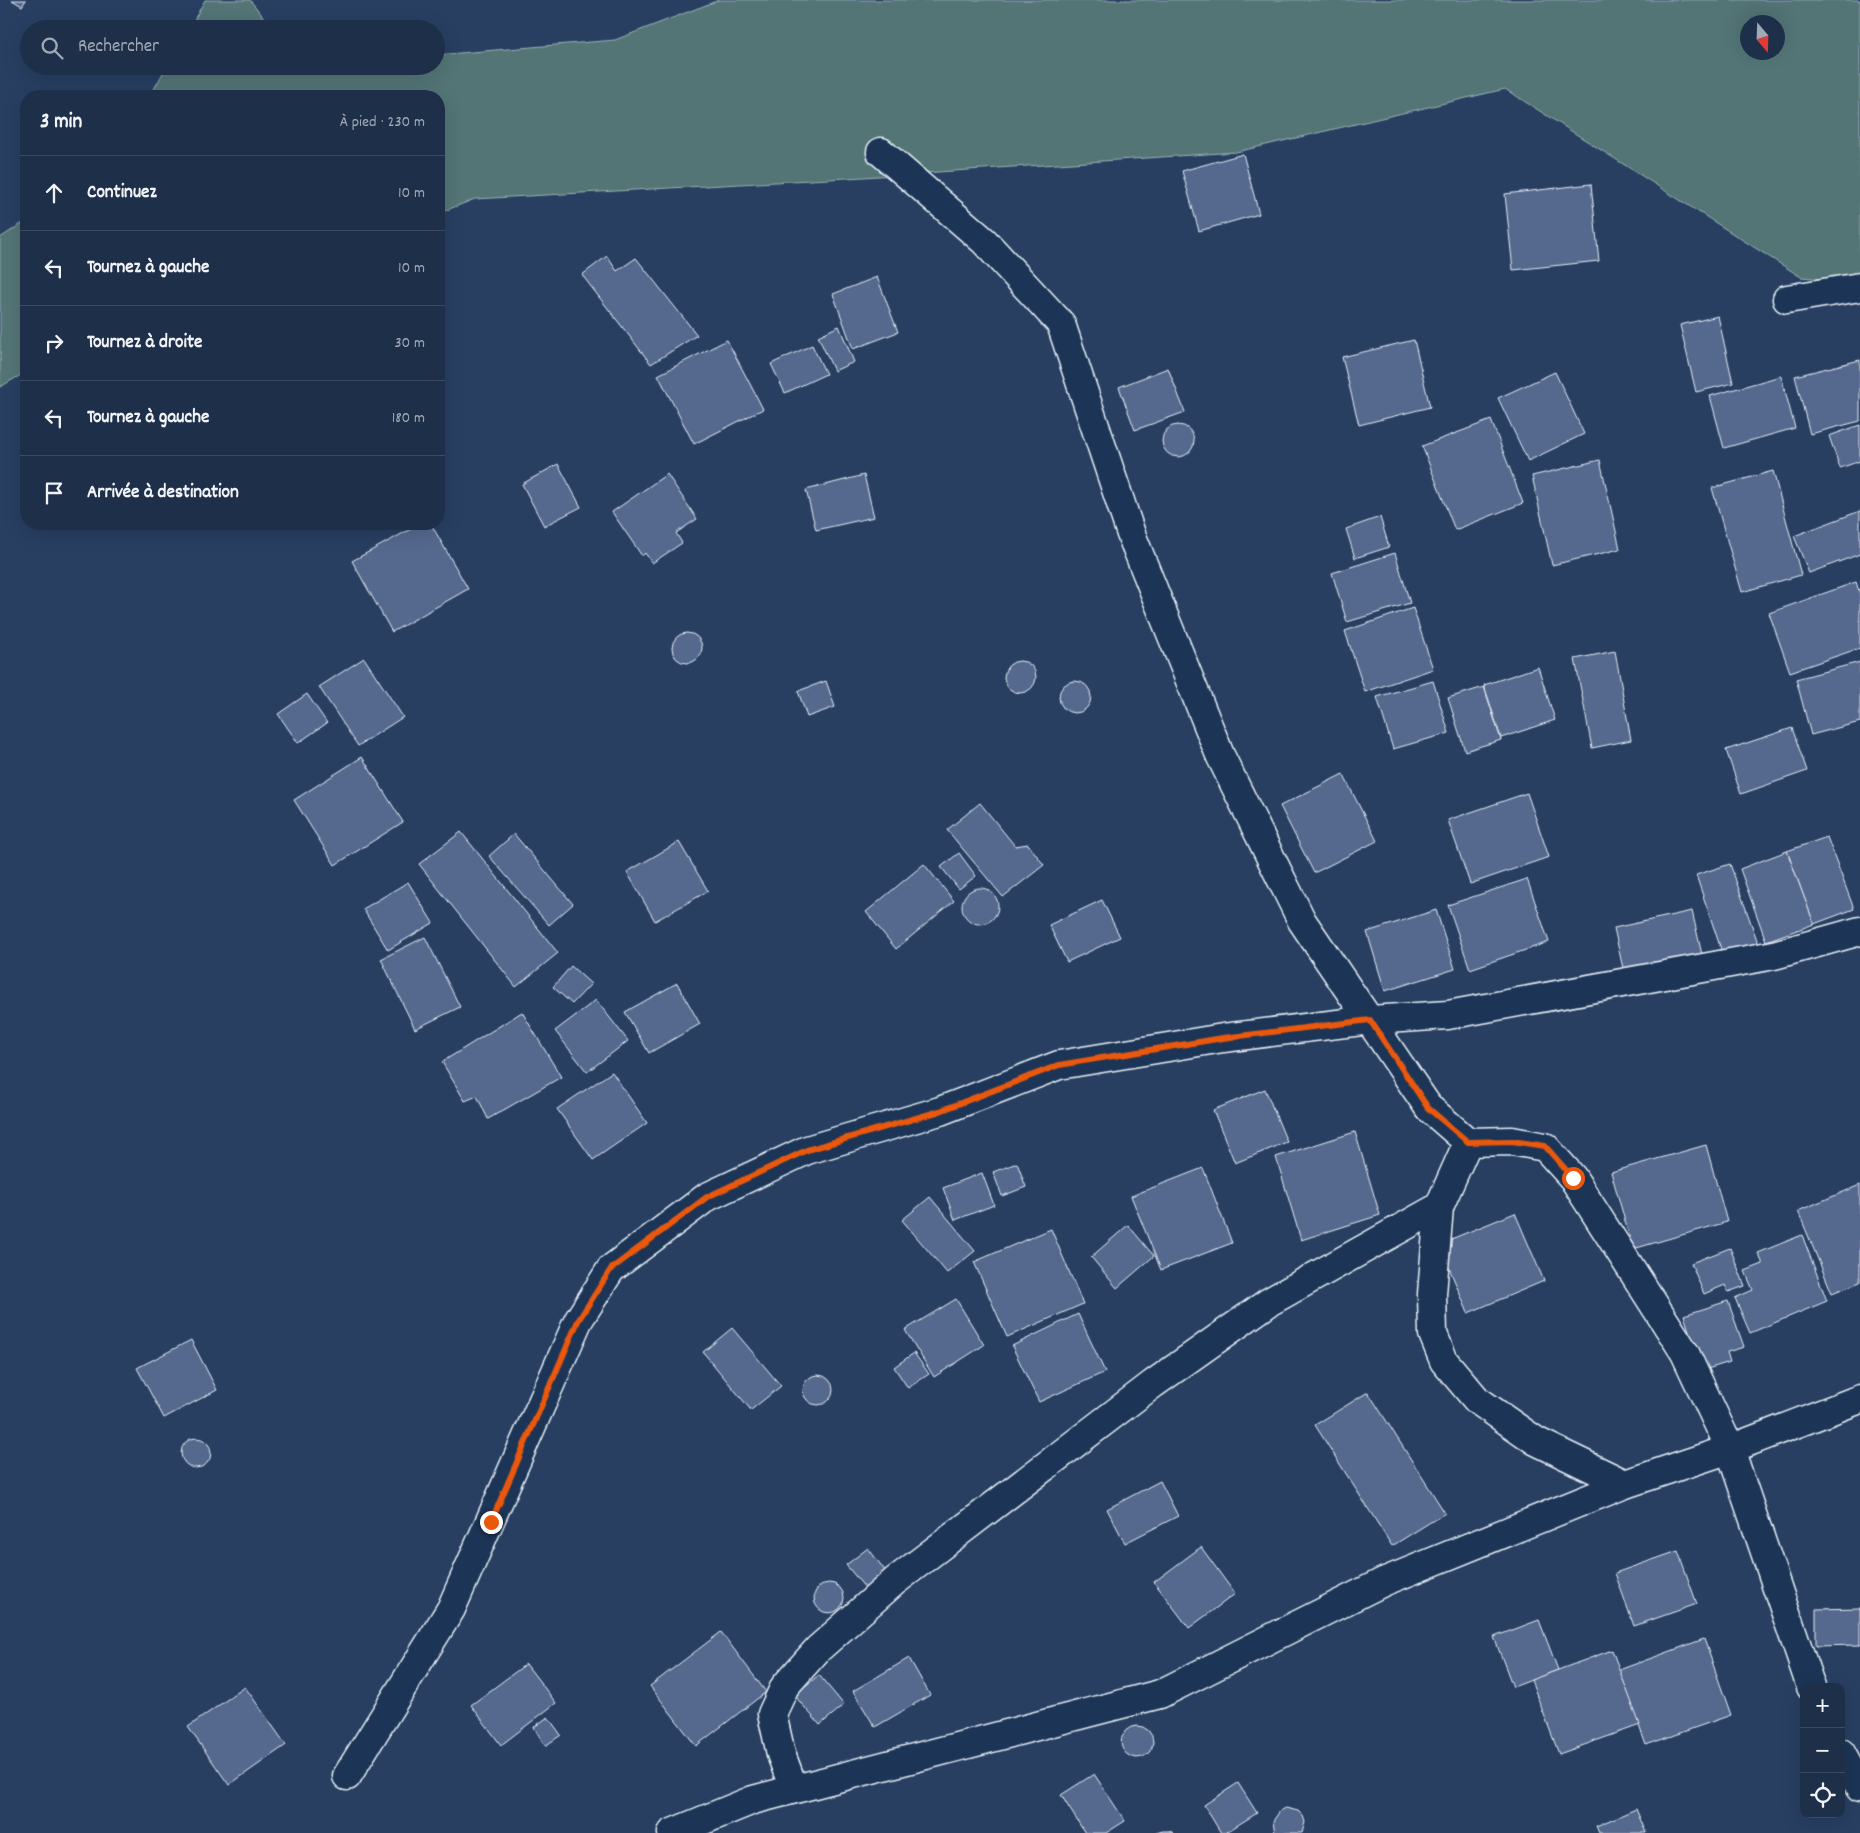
<!DOCTYPE html>
<html lang="fr">
<meta charset="utf-8">
<style>
body{margin:0;font-family:Dekko,sans-serif;background:#263751;color:#f1f3f6}
.controls{position:absolute;right:15px;bottom:15px;display:grid;overflow:hidden;border-radius:10px;box-shadow:0 5px 20px #0002}
.controls button{width:45px;height:45px;display:grid;place-items:center;padding:0;border:0;border-bottom:1px solid #3c4a62;background:#1e2f4a;color:#f1f3f6;font:25px sans-serif}
.compass{position:absolute;left:1740px;top:15px;width:45px;height:45px;border-radius:50%;background:#1e2f4a;box-shadow:0 5px 20px #0002;rotate:161deg}
.stop{position:absolute;width:15px;height:15px;margin:-11px;border:4px solid #ea580c;border-radius:50%;background:#fff}
.stop.end{background:#ea580c;border-color:#fff;box-shadow:0 1px 5px #0008}
.list{margin:0;padding:0;list-style:none}
h2{display:flex;justify-content:space-between;align-items:center;height:65px;margin:0;padding:0 20px;font-size:21px}
h2 small{font-size:16px;font-weight:400;color:#a1a9b5}
.list li{display:grid;grid-template-columns:32px 1fr auto;gap:15px;align-items:center;box-sizing:border-box;height:75px;padding:0 20px;border-top:1px solid #3c4a62}
.list b{display:block;font-size:19px;white-space:nowrap}
.list em{font-size:16px;font-style:normal;color:#a1a9b5}
.icon{flex:none;width:28px;height:28px;fill:none;stroke:currentColor;stroke-width:2;stroke-linecap:round;stroke-linejoin:round}
.map{position:relative;flex:none;width:1860px;height:1833px;overflow:hidden}
.search{position:absolute;background:#1e2f4a;box-shadow:0 5px 20px #0002;left:20px;top:20px;width:425px;height:55px;display:flex;align-items:center;gap:12px;box-sizing:border-box;padding:0 18px;border-radius:28px;color:#a1a9b5;font-size:19px}
.panel{position:absolute;background:#1e2f4a;box-shadow:0 5px 20px #0002;left:20px;top:90px;width:425px;height:440px;border-radius:20px}
.map>svg:first-child{display:block}
</style>
<div class="map">
<svg width="1860" height="1833" viewBox="0 0 1860 1833">
<rect width="100%" height="100%" fill="#283f62"/>
<filter id="ink" filterUnits="userSpaceOnUse"><feTurbulence type="fractalNoise" baseFrequency=".02" numOctaves="2"/><feDisplacementMap in="SourceGraphic" scale="10" xChannelSelector="R" yChannelSelector="G"/><feConvolveMatrix kernelMatrix="1 2 1 2 8 2 1 2 1" color-interpolation-filters="sRGB"/></filter>
<g filter="url(#ink)">
<g fill="#527576" stroke="#9db3b7" fill-rule="evenodd">
<polygon points="205,0 250,0 273,29 189,29"/>
<path d="M719,0H1860V282L1801,277L1505,89L1236,152L864,177L475,199L439,213V96H150L167,66H436V55L615,40ZM1748,22H1778V52H1748Z"/>
<polygon points="26,221 26,372 0,387 0,238"/>
</g>
<g fill="#55678e" stroke="#e8f1f8">
<polygon points="12,0 26,0 22,6"/>
<polygon points="1243,154 1259,214 1199,231 1182,171"/>
<polygon points="1591,184 1599,261 1513,270 1505,194"/>
<polygon points="607,256 617,271 636,258 697,335 651,364 582,275"/>
<polygon points="877,277 898,332 853,349 833,294"/>
<polygon points="1718,316 1733,383 1696,392 1680,325"/>
<polygon points="839,326 854,362 834,371 818,336"/>
<polygon points="727,340 763,409 694,444 658,375"/>
<polygon points="1414,340 1430,407 1359,425 1342,357"/>
<polygon points="812,345 826,374 785,393 771,364"/>
<polygon points="1860,360 1860,421 1810,434 1795,376"/>
<polygon points="1168,368 1185,412 1135,430 1119,387"/>
<polygon points="1555,372 1584,434 1528,461 1498,398"/>
<polygon points="1781,376 1795,428 1724,448 1710,396"/>
<polygon points="1491,420 1523,503 1455,530 1422,446"/>
<polygon points="1860,425 1860,461 1840,468 1829,436"/>
<circle cx="1178" cy="441" r="16"/>
<polygon points="1600,460 1620,549 1552,565 1532,476"/>
<polygon points="558,464 581,507 544,526 522,484"/>
<polygon points="1773,471 1801,575 1742,592 1712,488"/>
<polygon points="667,474 697,519 676,533 682,543 652,563 645,553 642,556 612,512"/>
<polygon points="864,475 874,517 816,530 806,490"/>
<polygon points="1860,511 1860,554 1809,573 1794,536"/>
<polygon points="1380,517 1389,547 1355,558 1346,529"/>
<polygon points="420,524 431,524 468,589 392,632 352,561"/>
<polygon points="1395,553 1410,603 1347,622 1332,573"/>
<polygon points="1856,582 1860,594 1860,648 1790,672 1769,613"/>
<polygon points="1413,608 1433,669 1365,692 1345,631"/>
<circle cx="687" cy="648" r="15"/>
<polygon points="1615,651 1631,740 1592,748 1575,659"/>
<polygon points="364,658 403,717 358,746 319,687"/>
<circle cx="1020" cy="677" r="16"/>
<polygon points="1860,662 1860,722 1811,735 1796,679"/>
<polygon points="1538,667 1555,720 1501,738 1484,685"/>
<polygon points="826,681 835,707 807,717 798,691"/>
<polygon points="1433,681 1449,733 1393,749 1377,697"/>
<circle cx="1075" cy="697" r="16"/>
<polygon points="1484,687 1501,740 1465,751 1448,698"/>
<polygon points="307,694 327,723 298,743 278,714"/>
<polygon points="1792,728 1807,771 1741,794 1726,750"/>
<polygon points="362,757 403,822 335,865 294,800"/>
<polygon points="1343,774 1377,841 1314,873 1280,806"/>
<polygon points="1527,793 1549,857 1470,884 1448,820"/>
<polygon points="980,803 1015,846 1028,844 1044,865 1003,897 947,830"/>
<polygon points="461,832 558,953 516,987 419,864"/>
<polygon points="514,834 573,904 549,925 489,856"/>
<polygon points="1827,837 1854,909 1814,924 1787,851"/>
<polygon points="679,842 708,891 655,921 627,872"/>
<polygon points="1787,851 1814,924 1766,941 1740,869"/>
<polygon points="959,853 976,876 959,889 941,867"/>
<polygon points="924,864 954,901 896,949 866,912"/>
<polygon points="1730,864 1758,943 1723,955 1696,875"/>
<polygon points="1527,879 1549,942 1470,969 1448,905"/>
<polygon points="408,882 433,923 388,950 363,909"/>
<circle cx="980" cy="906" r="18"/>
<polygon points="1102,900 1120,937 1067,962 1049,925"/>
<polygon points="1436,910 1455,969 1385,991 1367,932"/>
<polygon points="1692,911 1702,955 1624,973 1614,928"/>
<polygon points="425,937 460,1007 415,1029 381,959"/>
<polygon points="571,966 591,984 572,1004 553,987"/>
<polygon points="677,983 700,1024 649,1053 625,1012"/>
<polygon points="596,1000 628,1041 587,1072 555,1031"/>
<polygon points="522,1012 561,1077 488,1119 477,1096 465,1101 442,1062"/>
<polygon points="612,1072 647,1123 593,1160 557,1109"/>
<polygon points="1265,1089 1287,1142 1235,1163 1213,1110"/>
<polygon points="1355,1132 1380,1215 1301,1240 1276,1157"/>
<polygon points="1706,1145 1727,1222 1633,1249 1611,1172"/>
<polygon points="1017,1163 1026,1187 1002,1196 993,1172"/>
<polygon points="1203,1168 1232,1243 1161,1270 1131,1196"/>
<polygon points="982,1173 994,1205 955,1220 943,1188"/>
<polygon points="1860,1185 1860,1282 1832,1293 1798,1211"/>
<polygon points="930,1197 975,1251 947,1273 902,1220"/>
<polygon points="1515,1213 1544,1281 1468,1313 1439,1244"/>
<polygon points="1128,1225 1154,1256 1117,1288 1091,1257"/>
<polygon points="1051,1229 1083,1304 1007,1337 974,1262"/>
<polygon points="1802,1235 1827,1301 1750,1333 1735,1298 1753,1290 1745,1271 1763,1264 1758,1253"/>
<polygon points="1730,1248 1745,1286 1728,1292 1725,1285 1704,1294 1691,1263"/>
<polygon points="956,1299 984,1345 934,1377 905,1330"/>
<polygon points="1728,1301 1744,1347 1727,1352 1730,1362 1704,1370 1699,1362 1684,1315"/>
<polygon points="1078,1314 1105,1372 1039,1402 1012,1346"/>
<polygon points="732,1328 781,1386 751,1410 703,1352"/>
<polygon points="191,1340 217,1390 164,1418 137,1368"/>
<polygon points="914,1353 929,1374 908,1388 894,1367"/>
<circle cx="818" cy="1390" r="15"/>
<polygon points="1368,1392 1445,1513 1392,1546 1315,1425"/>
<circle cx="196" cy="1453" r="15"/>
<polygon points="1160,1481 1178,1516 1125,1543 1107,1509"/>
<polygon points="1201,1547 1235,1594 1189,1628 1154,1582"/>
<polygon points="868,1548 886,1572 866,1589 846,1565"/>
<polygon points="1678,1551 1697,1604 1634,1626 1615,1573"/>
<circle cx="829" cy="1598" r="15"/>
<polygon points="1860,1608 1860,1645 1816,1646 1816,1609"/>
<polygon points="1539,1620 1558,1670 1513,1687 1494,1637"/>
<polygon points="721,1632 766,1692 696,1746 650,1686"/>
<polygon points="1704,1639 1731,1715 1646,1745 1619,1670"/>
<polygon points="1612,1650 1640,1725 1559,1754 1531,1680"/>
<polygon points="909,1658 930,1695 875,1727 853,1691"/>
<polygon points="526,1664 556,1703 501,1745 471,1705"/>
<polygon points="819,1675 844,1705 820,1725 794,1695"/>
<polygon points="245,1687 286,1745 229,1785 188,1727"/>
<polygon points="548,1717 561,1735 545,1746 534,1727"/>
<circle cx="1137" cy="1742" r="16"/>
<polygon points="1094,1774 1125,1821 1106,1833 1085,1833 1061,1795"/>
<polygon points="1238,1783 1257,1813 1225,1833 1221,1833 1204,1805"/>
<polygon points="1286,1808 1298,1811 1303,1816 1305,1822 1302,1833 1275,1833 1273,1821 1280,1811"/>
<polygon points="1636,1809 1646,1833 1599,1833 1596,1826"/>
<polygon points="1163,1831 1169,1831 1174,1833 1156,1833"/>
</g>
<g fill="none" stroke-linecap="round" stroke-linejoin="round">
<defs>
<g id="street">
<polyline points="881,152 984,241 1061,324 1131,534 1220,755 1302,921 1429,1108 1468,1142 1512,1141 1545,1147 1573,1178 1685,1353 1730,1449 1811,1687"/>
<polyline points="1787,299 1860,287"/>
<polyline points="1468,1142 1439,1207 1432,1294 1433,1334 1444,1361 1477,1400 1536,1441 1625,1484"/>
<polyline points="1841,1753 1860,1788"/>
<polyline points="347,1776 451,1609 578,1321 611,1269 707,1197 807,1150 940,1111 1059,1065 1223,1038 1370,1020 1448,1015 1774,955 1860,931"/>
<polyline points="794,1789 781,1754 772,1714 785,1686 818,1649 895,1581 1153,1384 1269,1302 1439,1207"/>
<polyline points="672,1833 753,1800 1160,1694 1383,1582 1625,1484 1730,1449 1860,1399"/>
</g>
</defs>
<use href="#street" stroke="#e8f1f8" stroke-width="31"/>
<use href="#street" stroke="#1d3557" stroke-width="28"/>
</g>
</g>
<g fill="none" stroke-linecap="round" stroke-linejoin="round" filter="url(#ink)">
<polyline stroke="#ea580c" stroke-width="6" points="491,1522 578,1321 611,1269 707,1197 807,1150 940,1111 1059,1065 1223,1038 1370,1020 1428,1108 1468,1142 1512,1141 1545,1146 1573,1178"/>
</g>
</svg>
<div class="controls">
<button>+</button>
<button>−</button>
<button><svg class="icon" aria-label="locate" viewBox="0 0 24 24"><circle cx="12" cy="12" r="6"/><path d="M12 2v4M12 18v4M2 12h4M18 12h4"/></svg></button>
</div>
<svg class="compass" viewBox="-18 -18 36 36"><path d="M0-13l5 13h-10z" fill="#e53935"/><path d="M0 13l5-13h-10z" fill="#a1a9b5"/></svg>
<div class="stop" style="left:1573px;top:1178px"></div>
<div class="stop end" style="left:491px;top:1522px"></div>
<div class="search"><svg class="icon" aria-label="search" viewBox="0 0 24 24"><circle cx="10" cy="10" r="6"/><path d="M15 15l6 6"/></svg>Rechercher</div>
<section class="panel">
<h2>3 min<small>À pied · 230 m</small></h2>
<ul class="list">
<li><svg class="icon" aria-label="ahead" viewBox="0 0 24 24"><path d="M12 20V5M6 11l6-6 6 6"/></svg><div><b>Continuez</b></div><em>10 m</em></li>
<li><svg class="icon" aria-label="left" viewBox="0 0 24 24"><path d="M17 20v-9H6M10 6l-5 5 5 5"/></svg><div><b>Tournez à gauche</b></div><em>10 m</em></li>
<li><svg class="icon" aria-label="right" viewBox="0 0 24 24"><path d="M7 20v-9h11M14 6l5 5-5 5"/></svg><div><b>Tournez à droite</b></div><em>30 m</em></li>
<li><svg class="icon" aria-label="left" viewBox="0 0 24 24"><path d="M17 20v-9H6M10 6l-5 5 5 5"/></svg><div><b>Tournez à gauche</b></div><em>180 m</em></li>
<li><svg class="icon" aria-label="arrive" viewBox="0 0 24 24"><path d="M6 21V4h12l-3 4 3 4H6"/></svg><div><b>Arrivée à destination</b></div></li>
</ul>
</section>
</div>
